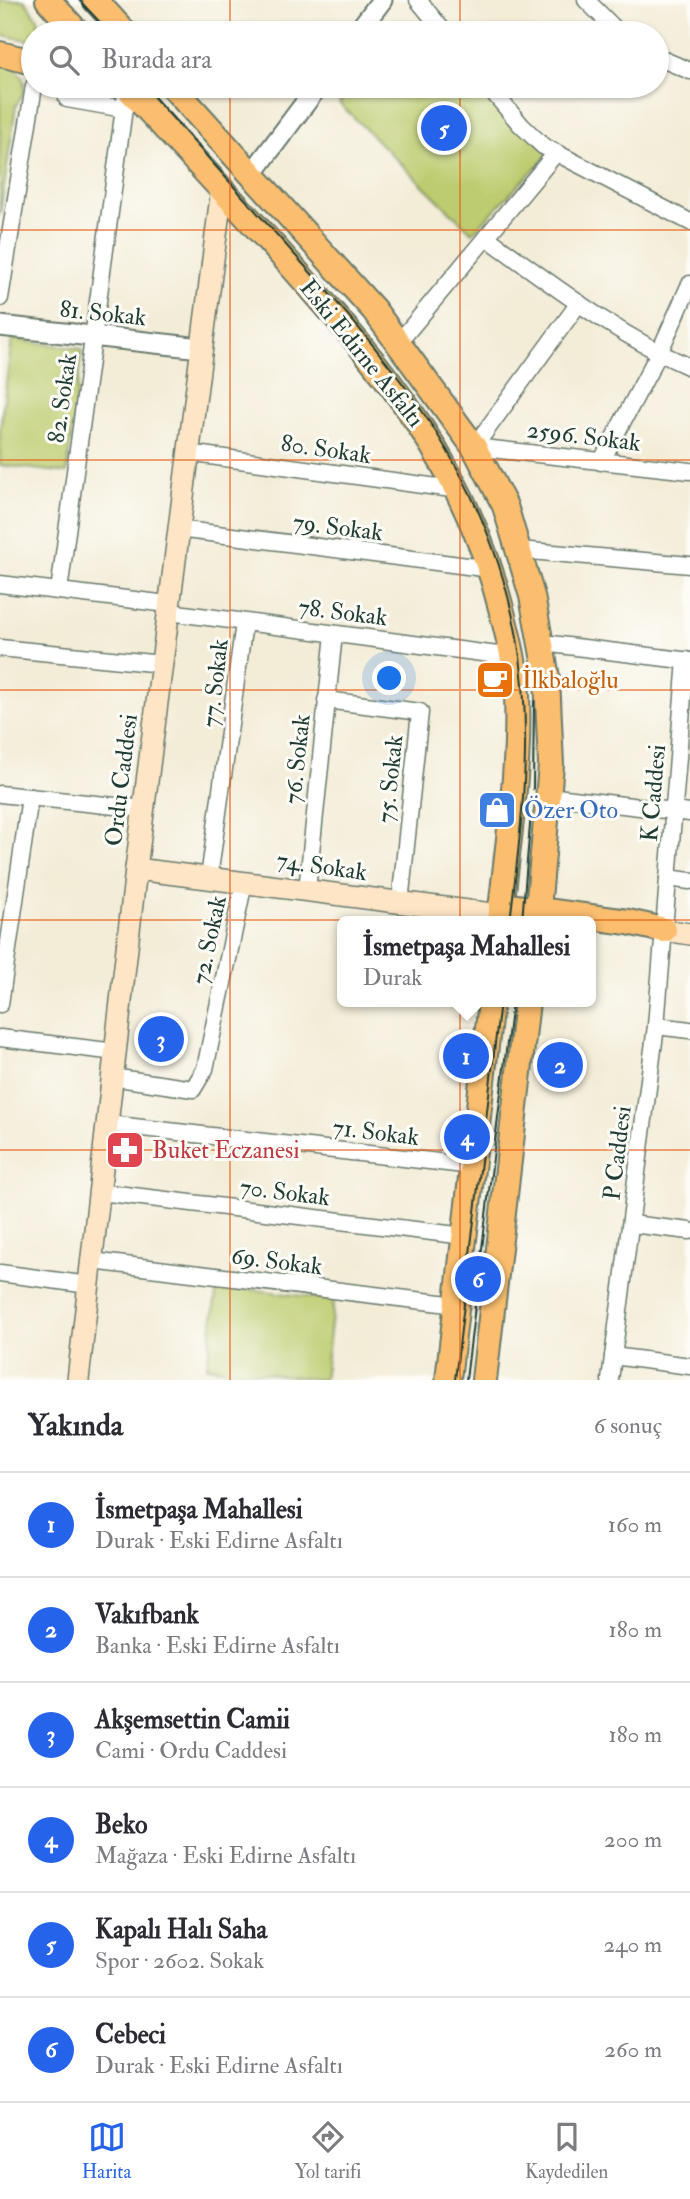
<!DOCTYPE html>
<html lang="tr">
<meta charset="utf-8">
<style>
body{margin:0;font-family:"IM FELL Double Pica",serif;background:#f7f7f7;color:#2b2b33}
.you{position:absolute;left:390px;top:679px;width:24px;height:24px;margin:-18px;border:5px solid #fff;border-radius:50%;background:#1a73e8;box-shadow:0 0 0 10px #1a73e833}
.badge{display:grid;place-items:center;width:46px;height:46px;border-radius:50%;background:#2563eb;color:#fff;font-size:23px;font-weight:700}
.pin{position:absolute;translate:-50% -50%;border:4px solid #fff;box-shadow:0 2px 7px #0006}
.popup{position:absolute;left:337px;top:916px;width:259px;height:91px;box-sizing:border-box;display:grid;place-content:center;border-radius:10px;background:#fff;filter:drop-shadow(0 2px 5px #0005);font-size:23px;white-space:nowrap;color:#7c7c81}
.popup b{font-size:26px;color:#2b2b33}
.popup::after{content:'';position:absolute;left:50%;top:100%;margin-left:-14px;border:14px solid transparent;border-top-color:#fff}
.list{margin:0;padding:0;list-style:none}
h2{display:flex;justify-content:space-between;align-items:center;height:91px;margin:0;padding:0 28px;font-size:30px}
h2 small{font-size:23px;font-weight:400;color:#7c7c81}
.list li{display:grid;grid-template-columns:46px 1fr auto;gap:21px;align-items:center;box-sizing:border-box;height:105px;padding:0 28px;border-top:2px solid #e1e1e2}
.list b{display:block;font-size:26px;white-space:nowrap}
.list p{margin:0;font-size:23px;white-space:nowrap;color:#7c7c81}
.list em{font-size:23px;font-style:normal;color:#7c7c81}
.icon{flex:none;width:38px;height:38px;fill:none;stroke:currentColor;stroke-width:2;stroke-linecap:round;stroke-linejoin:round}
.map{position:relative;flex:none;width:690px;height:1380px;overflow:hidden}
.search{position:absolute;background:#fff;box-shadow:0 2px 5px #0004;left:21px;right:21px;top:21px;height:77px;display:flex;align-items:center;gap:18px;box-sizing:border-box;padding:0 24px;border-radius:38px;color:#7c7c81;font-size:26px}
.sheet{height:721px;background:#fff}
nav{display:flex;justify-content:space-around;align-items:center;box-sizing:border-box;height:98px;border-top:2px solid #e1e1e2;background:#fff;font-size:19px;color:#7c7c81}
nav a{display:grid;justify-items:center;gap:4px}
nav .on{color:#2563eb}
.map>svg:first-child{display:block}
</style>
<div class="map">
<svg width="690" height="1380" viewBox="0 0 690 1380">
<rect width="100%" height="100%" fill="#fdfcf7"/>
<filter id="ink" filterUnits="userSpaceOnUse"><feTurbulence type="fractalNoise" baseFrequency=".0143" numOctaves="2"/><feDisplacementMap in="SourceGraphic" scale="14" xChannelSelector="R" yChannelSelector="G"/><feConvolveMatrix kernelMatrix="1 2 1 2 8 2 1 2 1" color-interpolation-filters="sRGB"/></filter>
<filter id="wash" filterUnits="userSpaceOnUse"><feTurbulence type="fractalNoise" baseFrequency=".00686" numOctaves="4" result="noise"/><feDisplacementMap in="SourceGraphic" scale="28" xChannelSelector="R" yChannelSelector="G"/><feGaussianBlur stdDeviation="1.57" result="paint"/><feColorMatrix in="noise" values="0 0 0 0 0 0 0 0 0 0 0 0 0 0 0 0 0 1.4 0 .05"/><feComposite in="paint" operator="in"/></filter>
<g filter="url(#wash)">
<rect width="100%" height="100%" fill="#f3ecd7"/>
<g fill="#bdcc6f" stroke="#6e8452" stroke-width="2">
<polygon points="0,0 24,0 38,19 40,29 33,33 33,41 0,35"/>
<path d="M0,57C20,69 34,83 16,105L0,214Z"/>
<polygon points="356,86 479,86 549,154 472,233 339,103"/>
<polygon points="12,339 82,349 67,473 0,465 0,429"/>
<polygon points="217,1285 334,1300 324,1380 207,1367"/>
</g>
</g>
<g filter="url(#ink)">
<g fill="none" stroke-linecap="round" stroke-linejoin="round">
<defs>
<g id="minor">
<polyline points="418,0 445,33"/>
<polyline points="586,0 619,33"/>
<polyline points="657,57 690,71"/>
<polyline points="488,86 521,125 543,146 690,222"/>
<polyline points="67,99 124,109"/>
<path d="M486,237C552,284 616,335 690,367"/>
<polyline points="0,298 34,86"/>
<polyline points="399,342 556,153"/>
<polyline points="474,447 690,471"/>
<polyline points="474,447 579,303"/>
<polyline points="188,453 459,490"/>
<polyline points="601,462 659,353 690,284"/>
<polyline points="178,529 491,569"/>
<polyline points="519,550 690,565"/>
<polyline points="0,584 168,604"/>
<polyline points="59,591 127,86"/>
<polyline points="169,612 513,657"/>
<polyline points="543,643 690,661"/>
<polyline points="0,648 162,664"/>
<polyline points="326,700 420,712 400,903"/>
<polyline points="0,794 144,809"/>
<polyline points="548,796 690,813"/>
<polyline points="209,878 244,623"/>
<polyline points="668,878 690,881"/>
<polyline points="307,890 334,634"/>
<polyline points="0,1004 30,797"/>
<polyline points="656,1026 690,1030"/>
<polyline points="0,1038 116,1052"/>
<polyline points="112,1077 193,1089 205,1069 244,882"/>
<polyline points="108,1124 473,1166"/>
<polyline points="100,1192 465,1236"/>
<polyline points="631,1224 690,1231"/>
<polyline points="92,1261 457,1305"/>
<polyline points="0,1273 89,1285"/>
<polyline points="613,1356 690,1366"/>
<polyline points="610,1380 656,1026 686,660"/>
</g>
<g id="tertiary">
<polyline points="357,33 382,0"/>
<polyline points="252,174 318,86"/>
<polyline points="0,326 201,348"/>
</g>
<g id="secondary">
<polyline points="136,869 500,915"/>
<polyline points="664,930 690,934"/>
<polyline points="78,1380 136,869 222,188"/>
</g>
<g id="primary">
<polyline points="48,0 78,33"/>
<polyline points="95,0 125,33"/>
<polyline points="0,54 33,62"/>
<path d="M126,86C180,144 234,202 287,261C385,371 466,465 502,612C509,639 516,667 517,695C520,771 507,846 500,921"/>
<polyline points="172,86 374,310 474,447 505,506 532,596 547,677 551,765 537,921"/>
<polyline points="501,905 628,922 664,930"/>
<polyline points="448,1380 491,1002"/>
<polyline points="484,1380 527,1002"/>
</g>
</defs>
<use href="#minor" stroke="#697a6d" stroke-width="19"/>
<use href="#tertiary" stroke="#697a6d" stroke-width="23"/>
<use href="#secondary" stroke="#697a6d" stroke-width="24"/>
<use href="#primary" stroke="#697a6d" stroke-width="28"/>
<use href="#minor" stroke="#fff" stroke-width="16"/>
<use href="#tertiary" stroke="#fff" stroke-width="19"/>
<use href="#secondary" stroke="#fde5c5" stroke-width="21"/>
<use href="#primary" stroke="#fabe6e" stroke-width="24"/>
<g stroke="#1f3d34" stroke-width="2">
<polyline points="79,0 110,33"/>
<path d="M144,86C194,142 245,199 295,255C399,371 486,474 516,632C534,727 522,826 510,921"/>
<polyline points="533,789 534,701"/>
<polyline points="522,921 531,813"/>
<polyline points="455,1380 500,1002"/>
<polyline points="466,1380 512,1002"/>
</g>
</g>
</g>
<path fill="none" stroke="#e8590c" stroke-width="2" stroke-opacity="0.55" d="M230,0V33M460,0V33M230,86V1380M460,86V1380M0,230H690M0,460H690M0,690H690M0,920H690M0,1150H690"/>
<defs>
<symbol id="cafe-square" viewBox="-11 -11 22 22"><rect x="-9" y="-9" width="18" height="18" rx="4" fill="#e8710a" stroke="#fdfcf7"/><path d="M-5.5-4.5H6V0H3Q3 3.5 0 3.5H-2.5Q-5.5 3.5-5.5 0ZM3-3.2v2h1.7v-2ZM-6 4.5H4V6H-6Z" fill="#fff"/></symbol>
<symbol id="shop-square" viewBox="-11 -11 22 22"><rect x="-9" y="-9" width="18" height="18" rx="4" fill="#3f7fe0" stroke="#fdfcf7"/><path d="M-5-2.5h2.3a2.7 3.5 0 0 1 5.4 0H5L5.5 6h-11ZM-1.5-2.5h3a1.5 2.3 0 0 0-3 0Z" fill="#fff"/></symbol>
<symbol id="pharmacy-square" viewBox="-11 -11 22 22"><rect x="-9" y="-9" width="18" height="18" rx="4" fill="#e0444e" stroke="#fdfcf7"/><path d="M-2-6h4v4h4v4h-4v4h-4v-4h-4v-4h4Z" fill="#fff"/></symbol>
</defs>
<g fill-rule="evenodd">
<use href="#cafe-square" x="473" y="658" width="44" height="44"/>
<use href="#shop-square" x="475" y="788" width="44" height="44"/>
<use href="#pharmacy-square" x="103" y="1128" width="44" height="44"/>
</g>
<g text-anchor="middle" stroke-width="6" stroke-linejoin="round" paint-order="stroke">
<g font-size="24" fill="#1f3d34" stroke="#fdfcf7">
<text transform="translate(103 313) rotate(6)" y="8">81. Sokak</text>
<text transform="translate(362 353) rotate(51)" y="8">Eski Edirne Asfaltı</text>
<text transform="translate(62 398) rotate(-82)" y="8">82. Sokak</text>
<text transform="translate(584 436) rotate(7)" y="8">2596. Sokak</text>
<text transform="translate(326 449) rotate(8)" y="8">80. Sokak</text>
<text transform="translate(338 527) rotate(7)" y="8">79. Sokak</text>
<text transform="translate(343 612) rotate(7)" y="8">78. Sokak</text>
<text transform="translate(215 683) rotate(-84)" y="8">77. Sokak</text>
<text transform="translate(297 759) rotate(-84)" y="8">76. Sokak</text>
<text transform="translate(390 779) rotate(-84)" y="8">75. Sokak</text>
<text transform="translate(121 780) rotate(-83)" y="8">Ordu Caddesi</text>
<text transform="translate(653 793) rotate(-85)" y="8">K Caddesi</text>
<text transform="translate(322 866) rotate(8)" y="8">74. Sokak</text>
<text transform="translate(209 940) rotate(-78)" y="8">72. Sokak</text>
<text transform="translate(376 1132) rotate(7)" y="8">71. Sokak</text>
<text transform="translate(617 1153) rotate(-83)" y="8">P Caddesi</text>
<text transform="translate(285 1192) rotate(7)" y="8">70. Sokak</text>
<text transform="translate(277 1261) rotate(7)" y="8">69. Sokak</text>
</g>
<g font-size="24" fill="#c56008" stroke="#fdfcf7" text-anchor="start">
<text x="522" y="688">İlkbaloğlu</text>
</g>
<g font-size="24" fill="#366cbe" stroke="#fdfcf7" text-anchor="start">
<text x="524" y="818">Özer Oto</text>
</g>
<g font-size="24" fill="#be3a42" stroke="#fdfcf7" text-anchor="start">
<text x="152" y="1158">Buket Eczanesi</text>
</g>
</g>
</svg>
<div class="you"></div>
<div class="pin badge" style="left:466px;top:1056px">1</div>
<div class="popup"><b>İsmetpaşa Mahallesi</b>Durak</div>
<div class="pin badge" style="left:560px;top:1065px">2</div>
<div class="pin badge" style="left:161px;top:1039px">3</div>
<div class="pin badge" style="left:467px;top:1137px">4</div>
<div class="pin badge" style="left:444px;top:128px">5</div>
<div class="pin badge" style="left:478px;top:1279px">6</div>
<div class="search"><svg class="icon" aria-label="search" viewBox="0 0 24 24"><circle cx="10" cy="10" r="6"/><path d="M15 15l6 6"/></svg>Burada ara</div>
</div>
<section class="sheet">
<h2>Yakında<small>6 sonuç</small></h2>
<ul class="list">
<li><span class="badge">1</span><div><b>İsmetpaşa Mahallesi</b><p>Durak · Eski Edirne Asfaltı</p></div><em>160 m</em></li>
<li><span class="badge">2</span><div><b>Vakıfbank</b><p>Banka · Eski Edirne Asfaltı</p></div><em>180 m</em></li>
<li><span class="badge">3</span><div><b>Akşemsettin Camii</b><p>Cami · Ordu Caddesi</p></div><em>180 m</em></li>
<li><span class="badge">4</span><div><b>Beko</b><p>Mağaza · Eski Edirne Asfaltı</p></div><em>200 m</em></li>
<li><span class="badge">5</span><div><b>Kapalı Halı Saha</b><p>Spor · 2602. Sokak</p></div><em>240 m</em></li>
<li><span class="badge">6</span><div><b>Cebeci</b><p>Durak · Eski Edirne Asfaltı</p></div><em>260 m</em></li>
</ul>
</section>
<nav>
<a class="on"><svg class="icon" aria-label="map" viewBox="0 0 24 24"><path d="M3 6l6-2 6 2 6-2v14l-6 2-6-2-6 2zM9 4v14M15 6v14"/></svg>Harita</a>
<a><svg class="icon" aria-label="directions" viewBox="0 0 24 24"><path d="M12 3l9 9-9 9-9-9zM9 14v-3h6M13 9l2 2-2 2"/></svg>Yol tarifi</a>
<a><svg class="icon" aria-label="saved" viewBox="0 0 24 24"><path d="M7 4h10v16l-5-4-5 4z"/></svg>Kaydedilen</a>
</nav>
